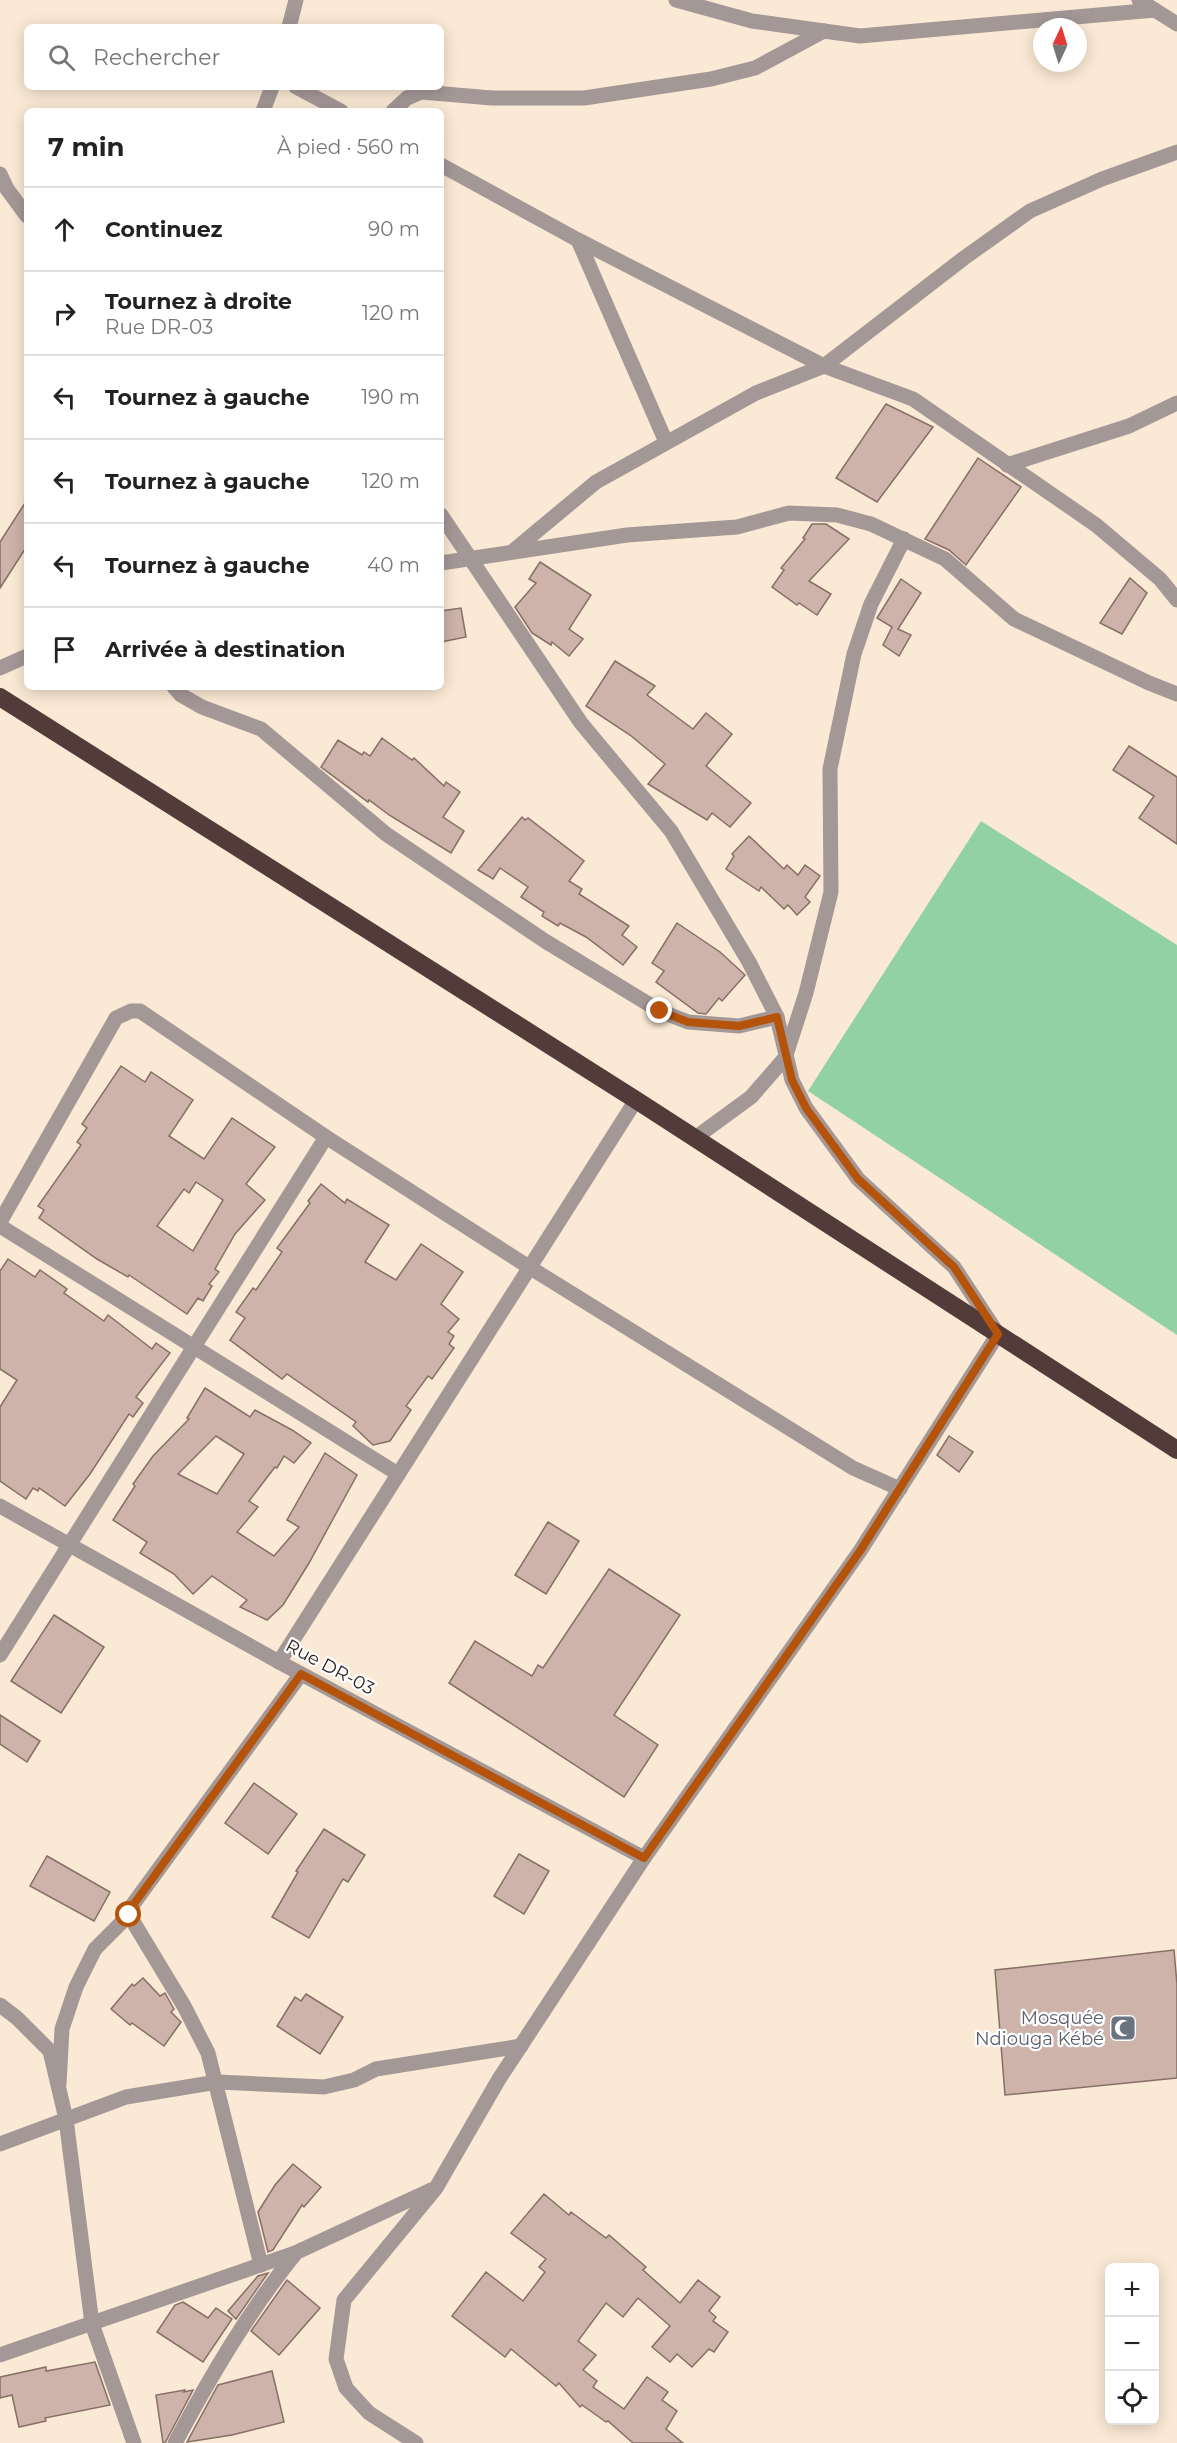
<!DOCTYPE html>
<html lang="fr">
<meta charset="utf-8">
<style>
body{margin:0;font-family:Montserrat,sans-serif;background:#f2f2f2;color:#222}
.controls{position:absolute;right:18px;bottom:18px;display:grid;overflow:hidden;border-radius:9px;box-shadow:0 3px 15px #0003}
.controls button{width:54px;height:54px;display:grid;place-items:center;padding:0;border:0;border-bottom:2px solid #e0e0e0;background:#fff;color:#222;font:30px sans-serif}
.compass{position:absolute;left:1033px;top:18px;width:54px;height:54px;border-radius:50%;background:#fff;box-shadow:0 3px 15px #0003;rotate:4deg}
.stop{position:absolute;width:18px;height:18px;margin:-14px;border:4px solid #b45309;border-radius:50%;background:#fff}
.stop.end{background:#b45309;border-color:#fff;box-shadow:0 2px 6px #0008}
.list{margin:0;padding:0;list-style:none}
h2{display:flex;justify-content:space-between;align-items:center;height:78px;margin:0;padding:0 24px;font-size:26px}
h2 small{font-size:20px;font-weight:400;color:#767676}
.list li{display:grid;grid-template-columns:39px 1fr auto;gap:18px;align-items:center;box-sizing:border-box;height:84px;padding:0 24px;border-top:2px solid #e0e0e0}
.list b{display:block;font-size:22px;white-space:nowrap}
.list p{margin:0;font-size:20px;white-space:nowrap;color:#767676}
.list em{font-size:20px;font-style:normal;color:#767676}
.icon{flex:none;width:33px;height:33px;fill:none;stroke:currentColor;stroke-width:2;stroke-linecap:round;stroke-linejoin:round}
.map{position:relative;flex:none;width:1177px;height:2443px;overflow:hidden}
.search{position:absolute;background:#fff;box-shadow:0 3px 15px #0003;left:24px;top:24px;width:420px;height:66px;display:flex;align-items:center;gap:15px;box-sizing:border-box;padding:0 21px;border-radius:9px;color:#767676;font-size:22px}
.panel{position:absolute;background:#fff;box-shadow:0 3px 15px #0003;left:24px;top:108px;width:420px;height:582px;border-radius:9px}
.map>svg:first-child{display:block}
</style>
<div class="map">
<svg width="1177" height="2443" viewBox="0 0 1177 2443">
<rect width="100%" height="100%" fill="#fae9d4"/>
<polygon fill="#92d2a2" points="981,821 1177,945 1177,1335 808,1091"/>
<g fill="#cdb3a9" stroke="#876f65" stroke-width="1.5" fill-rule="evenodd">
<polygon points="886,404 933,427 877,502 836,478"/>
<polygon points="978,458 1021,487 966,565 949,550 925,539"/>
<polygon points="27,500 27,546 0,588 0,542"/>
<polygon points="812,524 826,524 849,539 809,581 831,594 817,615 799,603 797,605 772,587 784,570 781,568 805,539 803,538"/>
<polygon points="540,562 591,595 569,629 583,639 569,656 552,642 551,645 532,633 515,607 536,583 529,579"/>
<polygon points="1130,578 1147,593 1122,634 1100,623"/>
<polygon points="901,579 921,593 898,629 911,635 899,656 883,645 892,627 877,618"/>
<polygon points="461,608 466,637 441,642 441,611"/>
<polygon points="615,661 655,686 647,695 693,729 706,713 732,734 706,766 751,803 730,827 712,813 707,820 648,784 665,764 630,735 586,706"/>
<polygon points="382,738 412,760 414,758 444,786 446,782 460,792 443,817 464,831 451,853 389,815 369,800 368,802 321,767 338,740 362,755 364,752 370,756"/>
<polygon points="1129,746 1177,777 1177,844 1139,818 1154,796 1113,770"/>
<polygon points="522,817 525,820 528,818 584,861 569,881 582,889 579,894 629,926 622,935 637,947 623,965 586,937 560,923 558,926 542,916 544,912 521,897 528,887 500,868 493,879 478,870"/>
<polygon points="749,836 784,869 787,865 798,875 805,865 820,876 805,897 810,902 797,915 788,905 784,909 761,887 759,891 726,869 734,856 732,854"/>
<polygon points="677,923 720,952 745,975 722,1001 719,998 706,1014 698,1013 656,982 664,971 652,963"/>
<path d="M121,1066L145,1082L151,1072L193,1100L169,1136L204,1159L232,1118L275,1147L246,1184L265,1200L235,1234L215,1269L219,1272L209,1284L212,1286L203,1301L198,1298L187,1314L129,1275L128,1277L97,1259L39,1218L44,1210L38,1206L81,1145L77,1142L87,1128L82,1124ZM196,1182L223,1200L193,1251L157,1226L184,1189L189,1193Z"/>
<polygon points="321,1184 345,1203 347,1199 389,1225 365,1262 396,1280 421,1244 463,1272 441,1304 459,1319 448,1332 454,1336 449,1344 454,1348 432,1379 428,1376 406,1406 411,1410 390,1441 373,1445 353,1426 356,1422 287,1374 282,1379 230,1340 245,1318 236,1312 253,1288 256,1290 282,1252 277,1248 310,1203 308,1201"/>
<polygon points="8,1259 35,1277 40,1270 67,1289 64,1293 104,1321 108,1315 152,1349 156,1343 170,1353 136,1397 143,1403 133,1417 129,1414 90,1474 65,1506 39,1488 38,1491 33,1488 26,1499 0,1481 0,1407 17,1380 0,1369 0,1271"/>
<path d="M205,1388L250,1417L255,1410L292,1430L311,1443L294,1463L284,1456L277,1468L275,1467L249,1501L258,1507L237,1532L274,1556L299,1527L287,1520L325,1453L357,1475L309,1563L283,1605L267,1620L240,1607L247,1600L212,1576L193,1594L174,1574L140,1553L147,1542L113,1520L135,1486L133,1484L153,1456L189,1419L187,1418ZM216,1436L244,1454L217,1494L178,1474Z"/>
<polygon points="949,1436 973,1452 959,1472 937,1455"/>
<polygon points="548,1522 579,1541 546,1594 515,1575"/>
<polygon points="609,1569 680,1615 614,1715 658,1745 624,1797 449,1683 475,1641 532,1676 538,1665 543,1668"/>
<polygon points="54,1615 104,1647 61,1713 11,1681"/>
<polygon points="0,1715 40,1741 27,1762 0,1744"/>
<polygon points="254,1783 297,1814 268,1854 225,1823"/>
<polygon points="324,1829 365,1855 348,1882 343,1879 309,1938 272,1917 298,1872 296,1871"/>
<polygon points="519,1854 549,1871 524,1914 494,1896"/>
<polygon points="47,1856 110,1892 94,1921 30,1886"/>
<polygon points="1174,1950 1177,1984 1177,2078 1005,2095 995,1970"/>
<polygon points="143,1978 160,1996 165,1993 174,2009 171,2012 181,2022 164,2046 132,2023 130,2025 111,2009 132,1984 134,1986"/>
<polygon points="306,1994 343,2017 320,2054 277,2026 295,1997 301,2001"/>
<polygon points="293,2164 321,2187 304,2207 302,2205 273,2250 268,2252 258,2212 275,2185"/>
<polygon points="544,2194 569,2215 571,2212 606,2238 609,2235 646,2267 643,2270 680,2303 698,2280 720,2297 709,2311 716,2317 713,2321 728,2332 714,2352 709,2349 692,2367 677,2354 670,2362 652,2347 670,2326 638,2298 623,2317 606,2303 578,2341 596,2355 583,2370 597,2381 593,2387 624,2409 647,2377 668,2392 662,2400 677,2411 666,2429 683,2443 633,2443 608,2421 606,2422 582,2405 580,2407 559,2383 556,2386 511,2349 505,2357 452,2316 486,2272 523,2301 545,2272 539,2267 546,2259 511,2233"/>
<polygon points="268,2273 236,2319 228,2311 258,2276"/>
<polygon points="287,2280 320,2308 279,2355 251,2331"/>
<polygon points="183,2302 208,2318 216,2308 232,2319 203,2362 157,2332 175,2305"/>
<polygon points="95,2362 110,2405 45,2418 46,2421 19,2427 12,2395 0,2398 0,2377 46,2367 46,2371"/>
<polygon points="272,2371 284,2422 232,2435 187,2442 218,2385"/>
<polygon points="185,2390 184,2392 193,2390 165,2443 163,2443 156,2395"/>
</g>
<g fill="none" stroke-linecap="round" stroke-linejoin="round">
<g stroke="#a49897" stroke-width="15">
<polyline points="676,0 752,21 860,36 1155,10"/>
<polyline points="1139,0 1177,24"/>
<polyline points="289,27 296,0"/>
<polyline points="296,87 341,111"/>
<polyline points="263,111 272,87"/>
<polyline points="393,111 407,98 421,92 492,98 584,98 711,79 755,68 824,31"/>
<polyline points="441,165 578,240 824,366 913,399 1096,525 1160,579 1177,600"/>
<polyline points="0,174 7,189 27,216"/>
<polyline points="578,240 666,442"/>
<polyline points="1007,465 1129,426 1177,403"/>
<polyline points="513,551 596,482 756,393 824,366 964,258 1030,211 1102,179 1177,152"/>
<polyline points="441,563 627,535 737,527 789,513 837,515 871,524 945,559 1014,619 1149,683 1177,694"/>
<polyline points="0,668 27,656"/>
<polyline points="174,687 181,695 202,707 261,729 386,834 545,941 660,1011 688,1022 739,1026 777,1017"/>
<polyline points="695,1138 751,1097 785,1058 806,993 831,892 830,769 854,654 871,604 904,539"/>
<polyline points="0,1222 116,1018 131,1011 140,1011 326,1137 529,1267 853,1468 900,1489"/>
<polyline points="0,1226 398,1474"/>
<polyline points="0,1506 279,1662 644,1858"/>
<polyline points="0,1655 326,1137"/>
<polyline points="279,1662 636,1100"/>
<polyline points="129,1915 184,2006 208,2053 261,2265"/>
<polyline points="0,2005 17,2018 50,2051 66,2119 92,2324 134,2443"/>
<polyline points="59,2084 62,2029 76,1987 95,1949 129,1915 131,1907 301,1674"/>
<polyline points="0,2144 126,2097 217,2082 324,2087 354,2080 376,2069 521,2046"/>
<polyline points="0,2355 295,2253 431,2190"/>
<path d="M175,2443C210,2377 248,2312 295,2254"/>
<polyline points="416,2443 369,2413 346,2388 336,2359 344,2300 436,2188 499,2079 644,1858 860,1551 998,1334 954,1267 858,1179 806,1108 792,1080 777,1017 749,962 671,831 581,723 441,515"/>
</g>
<polyline stroke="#533b3a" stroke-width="18" points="0,697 636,1100 1177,1450"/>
</g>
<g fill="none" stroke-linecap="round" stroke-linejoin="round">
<polyline stroke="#b45309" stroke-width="8" points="129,1915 131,1908 301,1674 644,1858 860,1551 998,1334 954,1267 858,1179 806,1108 792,1080 777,1017 739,1026 688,1022 660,1011"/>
</g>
<defs>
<symbol id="mosque-square" viewBox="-11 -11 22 22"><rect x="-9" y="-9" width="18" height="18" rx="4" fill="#6b7280" stroke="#fff"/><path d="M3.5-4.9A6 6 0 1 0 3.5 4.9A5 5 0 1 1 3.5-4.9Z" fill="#fff"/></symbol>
</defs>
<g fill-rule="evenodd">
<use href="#mosque-square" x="1108" y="2013" width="30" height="30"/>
</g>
<g text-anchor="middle" stroke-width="4.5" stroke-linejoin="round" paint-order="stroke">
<g font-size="18" fill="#28221a" stroke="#fff">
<text transform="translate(330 1667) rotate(28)" y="6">Rue DR-03</text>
</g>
<g font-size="18" fill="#5b616d" stroke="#fff" text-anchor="end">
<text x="1104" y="2024">Mosquée<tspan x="1104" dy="21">Ndiouga Kébé</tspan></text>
</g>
</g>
</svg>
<div class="controls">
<button>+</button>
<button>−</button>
<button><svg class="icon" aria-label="locate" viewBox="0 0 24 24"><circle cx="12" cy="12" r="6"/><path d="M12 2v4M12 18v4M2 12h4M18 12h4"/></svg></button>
</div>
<svg class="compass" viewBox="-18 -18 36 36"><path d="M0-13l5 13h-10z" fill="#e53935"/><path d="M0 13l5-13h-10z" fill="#767676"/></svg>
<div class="stop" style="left:129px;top:1915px"></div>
<div class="stop end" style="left:660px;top:1011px"></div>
<div class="search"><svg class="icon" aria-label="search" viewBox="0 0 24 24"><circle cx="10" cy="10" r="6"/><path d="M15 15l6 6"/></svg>Rechercher</div>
<section class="panel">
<h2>7 min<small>À pied · 560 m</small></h2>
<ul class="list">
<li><svg class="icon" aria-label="ahead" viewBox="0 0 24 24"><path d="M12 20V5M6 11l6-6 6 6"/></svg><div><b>Continuez</b></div><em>90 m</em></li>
<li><svg class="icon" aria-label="right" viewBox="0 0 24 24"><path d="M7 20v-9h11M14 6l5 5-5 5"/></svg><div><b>Tournez à droite</b><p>Rue DR-03</p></div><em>120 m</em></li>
<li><svg class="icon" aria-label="left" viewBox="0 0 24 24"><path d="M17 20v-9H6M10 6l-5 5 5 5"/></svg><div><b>Tournez à gauche</b></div><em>190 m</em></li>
<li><svg class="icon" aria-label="left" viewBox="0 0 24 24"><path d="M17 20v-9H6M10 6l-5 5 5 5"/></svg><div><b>Tournez à gauche</b></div><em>120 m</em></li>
<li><svg class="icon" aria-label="left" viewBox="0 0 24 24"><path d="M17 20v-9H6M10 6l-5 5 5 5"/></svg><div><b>Tournez à gauche</b></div><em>40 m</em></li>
<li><svg class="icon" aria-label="arrive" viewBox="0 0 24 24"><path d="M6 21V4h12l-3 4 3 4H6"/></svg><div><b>Arrivée à destination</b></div></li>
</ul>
</section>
</div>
